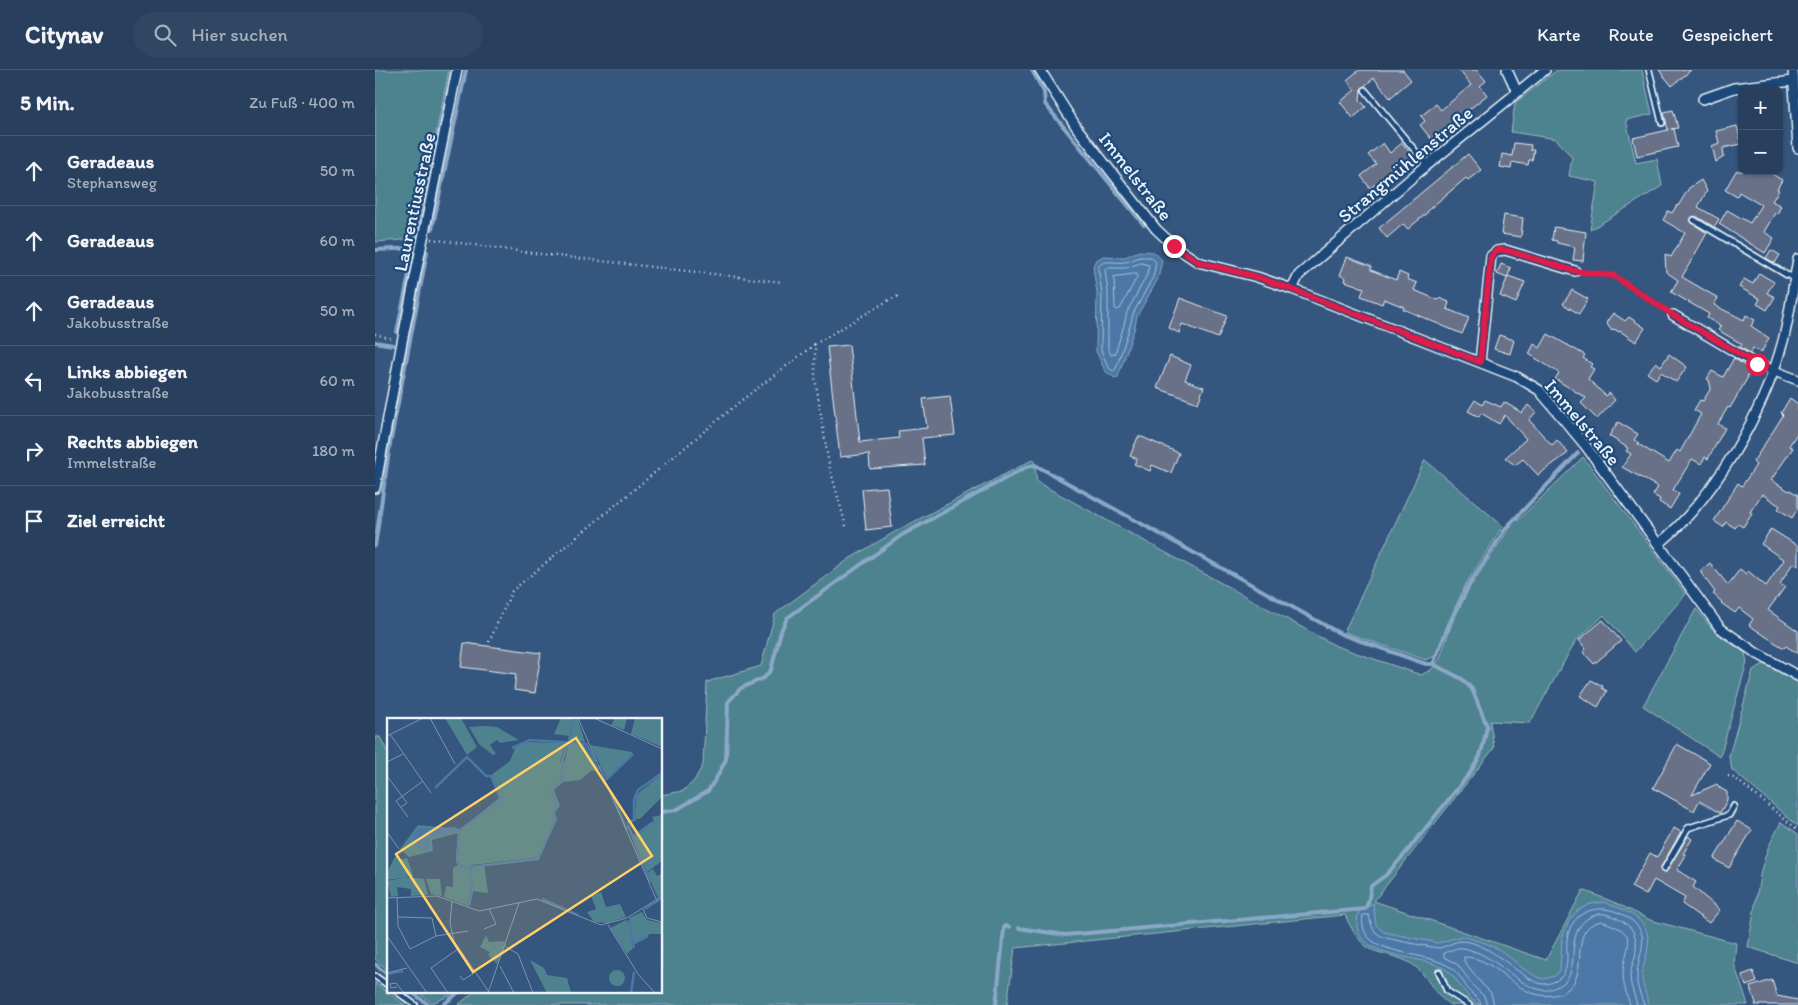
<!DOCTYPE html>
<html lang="de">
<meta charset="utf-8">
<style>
body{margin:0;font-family:Itim,sans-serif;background:#304764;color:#f1f3f6}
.controls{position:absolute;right:15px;top:15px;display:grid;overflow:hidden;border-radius:10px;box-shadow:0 1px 4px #0004}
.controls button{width:45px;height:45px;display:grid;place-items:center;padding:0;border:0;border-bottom:1px solid #445973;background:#28405e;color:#f1f3f6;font:25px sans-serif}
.stop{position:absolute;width:15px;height:15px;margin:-11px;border:4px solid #e11d48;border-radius:50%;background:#fff}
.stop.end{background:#e11d48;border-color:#fff;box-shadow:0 1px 5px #0008}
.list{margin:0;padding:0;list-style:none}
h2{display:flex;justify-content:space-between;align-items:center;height:65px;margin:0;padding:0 20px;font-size:21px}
h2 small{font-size:16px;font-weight:400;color:#a5afbc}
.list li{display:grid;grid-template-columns:32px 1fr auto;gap:15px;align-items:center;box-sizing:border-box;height:70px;padding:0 20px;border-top:1px solid #445973}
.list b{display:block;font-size:19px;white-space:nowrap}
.list p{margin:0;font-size:16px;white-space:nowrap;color:#a5afbc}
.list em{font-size:16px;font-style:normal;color:#a5afbc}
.icon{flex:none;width:28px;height:28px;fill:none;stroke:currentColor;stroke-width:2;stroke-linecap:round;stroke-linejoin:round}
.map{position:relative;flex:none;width:1423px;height:935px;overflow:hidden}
header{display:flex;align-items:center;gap:30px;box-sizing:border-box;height:70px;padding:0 25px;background:#28405e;border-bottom:1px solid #445973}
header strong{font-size:24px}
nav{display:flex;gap:28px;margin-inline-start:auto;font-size:18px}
.search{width:350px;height:45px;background:#304764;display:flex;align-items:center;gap:12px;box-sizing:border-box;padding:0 18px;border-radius:28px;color:#a5afbc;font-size:19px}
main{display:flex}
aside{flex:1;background:#28405e}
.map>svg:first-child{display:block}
</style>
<header>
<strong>Citynav</strong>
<div class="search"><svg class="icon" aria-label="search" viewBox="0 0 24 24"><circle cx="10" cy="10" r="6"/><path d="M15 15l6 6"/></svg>Hier suchen</div>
<nav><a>Karte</a><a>Route</a><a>Gespeichert</a></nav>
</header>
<main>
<aside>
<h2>5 Min.<small>Zu Fuß · 400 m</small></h2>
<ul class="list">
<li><svg class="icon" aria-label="ahead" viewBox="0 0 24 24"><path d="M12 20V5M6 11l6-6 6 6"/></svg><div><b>Geradeaus</b><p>Stephansweg</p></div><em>50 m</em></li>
<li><svg class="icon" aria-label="ahead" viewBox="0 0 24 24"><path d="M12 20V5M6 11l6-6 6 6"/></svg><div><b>Geradeaus</b></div><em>60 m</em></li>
<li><svg class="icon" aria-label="ahead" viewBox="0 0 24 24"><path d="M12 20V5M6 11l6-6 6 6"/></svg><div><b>Geradeaus</b><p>Jakobusstraße</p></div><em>50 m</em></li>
<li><svg class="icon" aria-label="left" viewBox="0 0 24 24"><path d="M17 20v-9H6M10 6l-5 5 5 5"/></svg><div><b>Links abbiegen</b><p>Jakobusstraße</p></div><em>60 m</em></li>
<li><svg class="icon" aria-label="right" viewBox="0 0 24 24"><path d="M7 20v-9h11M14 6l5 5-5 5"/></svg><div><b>Rechts abbiegen</b><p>Immelstraße</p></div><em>180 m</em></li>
<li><svg class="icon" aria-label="arrive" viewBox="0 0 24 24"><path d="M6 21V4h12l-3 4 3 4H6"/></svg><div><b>Ziel erreicht</b></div></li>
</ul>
</aside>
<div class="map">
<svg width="1423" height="935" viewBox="0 0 1423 935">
<rect width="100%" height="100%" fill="#35567e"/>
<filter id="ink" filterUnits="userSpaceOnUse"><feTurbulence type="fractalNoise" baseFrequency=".02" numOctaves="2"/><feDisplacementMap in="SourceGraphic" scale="10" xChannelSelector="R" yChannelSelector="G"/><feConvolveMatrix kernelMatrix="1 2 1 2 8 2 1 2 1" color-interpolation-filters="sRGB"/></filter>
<g filter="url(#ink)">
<g fill="#4e828f" stroke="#9bbac4">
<polygon points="0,0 74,0 40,169 0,172"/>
<polygon points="1182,0 1267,0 1277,44 1251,50 1261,93 1282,89 1287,116 1215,160 1223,112 1194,106 1197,87 1181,69 1136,62 1140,33"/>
<path d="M1208,387L1311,524L1260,582L1229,545L1200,572L1155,653L1115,651L1119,678L999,831L1171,890L1208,820L1241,833L1275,850L1361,873L1359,894L1373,935H1075C1058,923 1055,910 1042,898C1029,886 1010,886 995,879C984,873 975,856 970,845L640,878L632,935H83L100,921H286V725L308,721L319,711L328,695L332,612L386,596L400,544L474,489L523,460L659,389L662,412L961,576L1046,605L1056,600L1065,588L1077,553L1095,517L1134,459Z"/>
<polygon points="1050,390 1128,456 1091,514 1073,553 1060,586 1051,590 969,562"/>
<polygon points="1321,539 1341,563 1370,583 1372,592 1345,687 1268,636"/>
<polygon points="1389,594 1423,613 1423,756 1357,700 1354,686 1378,600"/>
<polygon points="0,667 5,667 14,685 14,901 0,889"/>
<polygon points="1406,752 1423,764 1423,893 1373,877 1386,800 1393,778"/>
<polygon points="0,912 0,913 30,935 0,935"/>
<polygon points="41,921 80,921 74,926 57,933"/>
</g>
<g fill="#4b78a6" stroke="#8aa8c7">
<polygon points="764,181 779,182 787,190 783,209 762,246 760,257 743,307 740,308 730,301 721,281 722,223 718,197 720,191 728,186 750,187"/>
<path d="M1228,832C1249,839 1277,849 1273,877C1272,887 1268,895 1267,904C1266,915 1272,925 1274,935H1106C1090,929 1086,913 1074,902C1050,881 968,893 984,841L993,838L998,833L1001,855L1009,862L1063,873L1087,866L1113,874L1125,880L1149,899L1162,907L1169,909L1180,906L1185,900L1187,868L1194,851L1202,841L1215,834Z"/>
</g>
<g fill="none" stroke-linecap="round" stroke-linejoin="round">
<g stroke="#a9c1d7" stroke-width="1">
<path d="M765,187H777L781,193L778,207L758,244L755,256L741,299L738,301L733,297L726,280L727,223L723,197C729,188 740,194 750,192C755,192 760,188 765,187Z"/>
<polygon points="766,193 774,195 772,205 752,242 749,255 740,284 736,285 733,278 733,223 730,200 732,198 751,198"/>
<polygon points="759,204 762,204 762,207 745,239 742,240 740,238 739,207"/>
<path d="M1106,935C1105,928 1098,926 1094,921C1089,913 1083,902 1075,897C1054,884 1012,884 995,869C989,864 986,853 988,845H994C996,854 997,861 1006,866C1010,869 1061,878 1065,878C1072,876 1080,871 1087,871C1118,872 1150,915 1170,914C1177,914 1186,909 1189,903C1194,894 1191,880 1192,869C1197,836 1232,831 1256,850C1278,866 1262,885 1262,906C1261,916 1266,926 1269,935"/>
<path d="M1112,935L1109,926L1101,919L1083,895L1069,887V883C1074,881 1082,877 1087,878C1091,878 1095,880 1098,881C1124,889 1143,916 1167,920C1172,921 1177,919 1181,917C1211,907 1185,864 1215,847C1220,845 1224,843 1230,844C1254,851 1265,861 1260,887C1258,893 1256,899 1255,906C1255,916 1260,926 1262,935"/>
<path d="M1119,935L1116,923L1107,914L1089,891V887C1126,887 1142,935 1184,924C1221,911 1188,859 1226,851C1269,865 1249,874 1248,905C1248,915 1252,925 1255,935"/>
</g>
<g stroke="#8aa8c7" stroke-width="4">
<polyline points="657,0 669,22 670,34 769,155"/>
<polyline points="57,159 91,0"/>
<polyline points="0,180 40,178"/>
<polyline points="22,262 77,0"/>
<polyline points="0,272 18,275"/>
<polyline points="0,476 15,374 52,182"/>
<polyline points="1058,594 1075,553 1093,516 1131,458 1203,383"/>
<polyline points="286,742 301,740 333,721 343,705 351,689 353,632 366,618 389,608 396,600 406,561 412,548 527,465 651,397 660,395 966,564 1051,594 1058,594 1087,609 1097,619 1112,656 1109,671 1105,686 1095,703 1029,785 1011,805 996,816 993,833 990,839 690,865 644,858"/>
<polyline points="0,894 14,906"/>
<polyline points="35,921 54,935"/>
<polyline points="68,935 85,921"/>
<polyline points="621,935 629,859 630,856 634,857"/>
</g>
</g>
<g fill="#677187" stroke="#e8f1f8">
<polygon points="984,0 1028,0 1036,10 1015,28 999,8 986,19 985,30 991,37 978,48 965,32 980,20 972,10"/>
<polygon points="1084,0 1102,0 1111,11 1105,16 1112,25 1057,70 1045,55 1050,51 1046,46 1061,34 1066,40 1096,15"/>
<polygon points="1284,0 1316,0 1297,16"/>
<polygon points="1298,40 1303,58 1296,59 1299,59 1303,77 1262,86 1258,68 1293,60 1289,42"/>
<polygon points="1362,56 1366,74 1348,78 1349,87 1341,92 1337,76 1344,73 1341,61"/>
<polygon points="1008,73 1015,83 1027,73 1038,86 995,118 986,106 1001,94 993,85"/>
<polygon points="1139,73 1156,75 1155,80 1159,80 1157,90 1154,90 1153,95 1137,92 1136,99 1125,97 1127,84 1137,86"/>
<polygon points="1093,84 1106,100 1093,110 1091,108 1052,141 1053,142 1033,159 1028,154 1012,168 1004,158"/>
<polygon points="1361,101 1392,101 1407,110 1402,119 1404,120 1397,131 1406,136 1402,144 1400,143 1389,162 1399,168 1390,183 1344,154 1352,140 1375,153 1386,135 1364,122 1362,127 1350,120"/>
<polygon points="1326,110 1332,121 1323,137 1344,149 1339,157 1321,146 1316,148 1317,153 1332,163 1307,207 1343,228 1339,235 1369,250 1371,245 1380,250 1376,256 1394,268 1386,283 1378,278 1375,283 1365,277 1367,274 1343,260 1346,256 1332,248 1334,244 1296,222 1303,210 1291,202 1290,184 1296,187 1310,163 1288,150 1293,141 1297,143 1302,135 1303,136 1314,118"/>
<polygon points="1129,145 1148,148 1146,167 1126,164"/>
<polygon points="1179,157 1211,162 1208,191 1198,190 1200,177 1182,173 1182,171 1177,170"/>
<polygon points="1396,180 1405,185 1400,193 1391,188"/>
<polygon points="972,187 996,196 996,200 1021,210 1024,202 1033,206 1032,209 1042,213 1039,220 1063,230 1064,228 1074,232 1072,239 1094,248 1087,264 1028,239 1029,237 1009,229 1007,234 986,226 989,218 970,211 971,208 965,205"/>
<polygon points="1126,194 1136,198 1132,208 1122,204"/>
<polygon points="1384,203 1399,212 1392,223 1400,227 1392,240 1382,234 1385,229 1364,217 1369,209 1378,214"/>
<polygon points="1133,206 1150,212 1141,233 1125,226"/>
<polygon points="1197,220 1213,229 1204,244 1188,234"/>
<polygon points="805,228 852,246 843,268 807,254 804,263 794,258"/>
<polygon points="1238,243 1250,251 1254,247 1270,258 1261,272 1245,261 1244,262 1239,259 1237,261 1231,253"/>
<polygon points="1173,264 1210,285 1208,288 1217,294 1215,297 1219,299 1213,309 1231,326 1234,323 1240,330 1222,349 1206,333 1211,328 1180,309 1184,303 1154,284 1159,274 1165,278"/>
<polygon points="1124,265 1139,270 1135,284 1119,279"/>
<polygon points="474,275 485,372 524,368 523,361 552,358 548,329 575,326 580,365 547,368 550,395 495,399 494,384 465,387 452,277"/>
<polygon points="1294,284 1312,297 1301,312 1286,302 1281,309 1272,303 1281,292 1286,296"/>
<polygon points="795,286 816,295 810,310 829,317 823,333 782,318"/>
<polygon points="1359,288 1376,300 1372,307 1373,307 1355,338 1353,337 1343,354 1350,358 1333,389 1330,387 1326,394 1317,389 1298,420 1304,424 1295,439 1284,432 1285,429 1278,425 1283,417 1247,397 1256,384 1251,381 1253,378 1234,366 1243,352 1263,364 1259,370 1264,373 1263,374 1294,393 1302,380 1305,382 1326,344 1319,340 1325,330 1328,331 1336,318 1334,310 1332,309 1337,301 1348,307"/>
<polygon points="1415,328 1423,334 1423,362 1414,376 1418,378 1396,410 1414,421 1415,420 1423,425 1423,438 1417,448 1403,439 1405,436 1387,424 1375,442 1377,443 1368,457 1363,454 1360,458 1351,452 1348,457 1339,451 1363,413 1367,416 1381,395 1378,392 1402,355 1408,345 1406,343"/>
<polygon points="1100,330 1107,335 1110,330 1126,337 1129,332 1147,343 1153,335 1161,342 1154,350 1177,375 1182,370 1193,383 1163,405 1148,389 1140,395 1130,388 1151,369 1130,345 1124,354 1106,343 1104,347 1093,341"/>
<polygon points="763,367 767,367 804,383 796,403 777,395 775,401 759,394 762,389 755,386"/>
<polygon points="512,417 517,457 491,460 487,419"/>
<polygon points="1396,459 1423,476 1423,496 1418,493 1405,514 1410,517 1393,540 1423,561 1423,584 1411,576 1409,578 1399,572 1374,555 1378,549 1364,538 1360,543 1346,533 1347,532 1338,524 1340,522 1326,503 1326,500 1335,493 1353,515 1365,499 1371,504 1373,501 1391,516 1409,490 1386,474"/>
<polygon points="1228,550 1246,571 1219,594 1208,582 1211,579 1204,570"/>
<polygon points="89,573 166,583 160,623 139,620 141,604 86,597"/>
<polygon points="1216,610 1228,616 1227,618 1232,621 1223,637 1205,626"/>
<polygon points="1302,674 1335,693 1317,725 1342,714 1345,718 1352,722 1352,730 1345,743 1324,731 1319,741 1278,718"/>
<polygon points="1362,751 1377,760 1354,798 1339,789"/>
<polygon points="1299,758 1306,762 1286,797 1285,801 1288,803 1291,802 1313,766 1317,769 1308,784 1311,785 1302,800 1321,812 1318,817 1345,840 1334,853 1307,834 1310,828 1279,810 1271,825 1256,817 1275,783 1282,787"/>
<polygon points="1378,901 1382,912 1371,916 1367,905"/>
<polygon points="1397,910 1402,926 1423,930 1423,935 1380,935 1381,933 1375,917"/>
</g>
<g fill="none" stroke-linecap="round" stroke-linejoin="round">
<defs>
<g id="lane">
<polyline points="1274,0 1287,53"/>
<polyline points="990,20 1052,95"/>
<polyline points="1319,150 1412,205 1419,207"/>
<polyline points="1289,799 1313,758 1354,745 1359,736"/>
<polyline points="1064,902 1072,921 1094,935"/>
<polyline points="0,906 14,916"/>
<polyline points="21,921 40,935"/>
</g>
<g id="street">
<polyline points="665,0 702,58 781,159 799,176 823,192 882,207 917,219 1142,307 1164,320 1210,375 1345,558 1381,583 1423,606"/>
<polyline points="1132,0 1142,22"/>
<polyline points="1418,0 1423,78"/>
<polyline points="1328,29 1359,18 1418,11"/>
<polyline points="917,219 924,205 1040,105 1170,0"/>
<polyline points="1298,245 1381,294 1423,310"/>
<polyline points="1105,292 1116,186 1122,181 1130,180 1200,201"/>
<polyline points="0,418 27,272 82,0"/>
<path d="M1284,474C1340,427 1389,342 1408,271C1415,244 1418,216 1423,189"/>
</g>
</defs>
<use href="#lane" stroke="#e8f1f8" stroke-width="8"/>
<use href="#street" stroke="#e8f1f8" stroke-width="12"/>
<g stroke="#e8f1f8" stroke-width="2.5" stroke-dasharray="1 4" stroke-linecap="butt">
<polyline points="56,169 157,183 407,212"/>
<polyline points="1209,202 1239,205 1290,240"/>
<polyline points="0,264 18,269"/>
<polyline points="471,456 454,395 440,308 440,274 514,230 526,225"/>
<polyline points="114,572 137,521 367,330 440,274"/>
<polyline points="1353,706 1361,709 1423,760"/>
</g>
<use href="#lane" stroke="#1f4a7a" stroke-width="4.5"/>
<use href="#street" stroke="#1f4a7a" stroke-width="9"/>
</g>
</g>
<g fill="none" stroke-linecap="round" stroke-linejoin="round" filter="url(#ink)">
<polyline stroke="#e11d48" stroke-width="6" points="799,176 823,192 882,207 916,219 1105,292 1116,186 1122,180 1130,180 1200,201 1239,206 1298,245 1382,294"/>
</g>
<g text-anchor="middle" stroke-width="4.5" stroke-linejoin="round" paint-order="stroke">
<g font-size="19" fill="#e8f1f8" stroke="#1f4a7a">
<text transform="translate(1030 94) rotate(-40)" y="7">Strangmühlenstraße</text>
<text transform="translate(761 106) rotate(52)" y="7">Immelstraße</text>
<text transform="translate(39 132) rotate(-78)" y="7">Laurentiusstraße</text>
<text transform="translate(1208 352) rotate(50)" y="7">Immelstraße</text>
</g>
</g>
<g transform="translate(12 648)">
<rect width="275" height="275" fill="#35567e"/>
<path d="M58,0H74L90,29L80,37ZM174,0L186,1L182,18L167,16ZM228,0H240L237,12L224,7ZM248,0H275V29L244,16ZM187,1L191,2L198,24L182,22ZM98,8L110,9L132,22L113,25L110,22L103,27L109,36L106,37L92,26L82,9ZM136,24L179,25L173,43L176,47L173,62L182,25L197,27L213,52L204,53L193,62L176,64L167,72L173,88L168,94L170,102L150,143L148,140L84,147L83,151L97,146L101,175L86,173L85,163L81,188L57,179L59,168L66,169V150L71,147L69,144L71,115L45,122L46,133L22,139L13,131L31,107L74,111L112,80L103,58L123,43L129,28ZM203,27L245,34L246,36L220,60ZM275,56V79L254,100L248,102L249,77ZM275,97V143L260,154L246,120L267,104L265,99ZM9,137L12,142L20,140L26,158L0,162V154ZM266,151L270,158L275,155V176L271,180L260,155ZM19,159L37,161L41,177L24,178V171L10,169L11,178L4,179L0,163ZM39,161H53L55,178L44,176ZM214,174L219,189L233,186L239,199L220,205L207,204L200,194L209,191L204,178ZM255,194L260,202L275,205V216H263L246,225L242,200ZM239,202L242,205L246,230L240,236L223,210ZM99,217L102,224L117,223L119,227L110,246L101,237L103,234L93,229ZM143,242L157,250L160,257L180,260L184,275H160ZM222 260a8 8 0 1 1 16 0a8 8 0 1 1-16 0Z" fill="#4e828f"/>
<path d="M69,109L71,114L67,112L57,118L43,119L42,133L35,134L26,123V115L32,111Z" fill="#4b78a6"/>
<path fill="none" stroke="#4b78a6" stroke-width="2.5" d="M182,22L186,2M125,30L143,22L190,25L199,26L209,44M213,47L220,61L246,36M48,70L80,39L99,58H104L115,82M224,74L240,112M114,82L72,113L70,142L76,150L151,141L168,102L166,95L169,87L164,74L175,61L177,46L175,43L181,24M240,105L247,102V81L251,72L275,55M241,107L263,164M247,118L266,104M155,181L191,197M82,188L85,173L83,150M258,191L275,180M242,202L247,230M246,226L261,218M0,256L16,253M244,275L247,254"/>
<path fill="none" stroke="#7d94af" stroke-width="1" d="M43,0L68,46M191,0L270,183M207,0L275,31M3,16L44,75M0,18L36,0M0,44L16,36M0,58L20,85L14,89M21,99L9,83L36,63M0,114L12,131M10,179L11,208L23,231L49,218L81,213M0,180L50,178L92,193L150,181L214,207L240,200L275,178M65,183L63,205L67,223L102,274M256,191L260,200L275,204M11,199L45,200L49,218M221,207L251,256L268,275M97,211L109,206L102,191M0,218L40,275M119,229L131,236L146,275M113,248L127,275M0,255L20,250M73,258L76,262L87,255M10,269L4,270L3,266L9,265L17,275M61,275L44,250L71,231M101,275L132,185"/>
<path fill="#ffd166" fill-opacity="0.15" stroke="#ffd166" stroke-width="2.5" d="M189,20L265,138L86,254L9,136Z"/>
<rect width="275" height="275" fill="none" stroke="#e8f1f8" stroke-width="2.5"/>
</g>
</svg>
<div class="controls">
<button>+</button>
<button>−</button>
</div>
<div class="stop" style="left:1382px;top:294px"></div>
<div class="stop end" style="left:799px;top:176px"></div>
</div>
</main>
